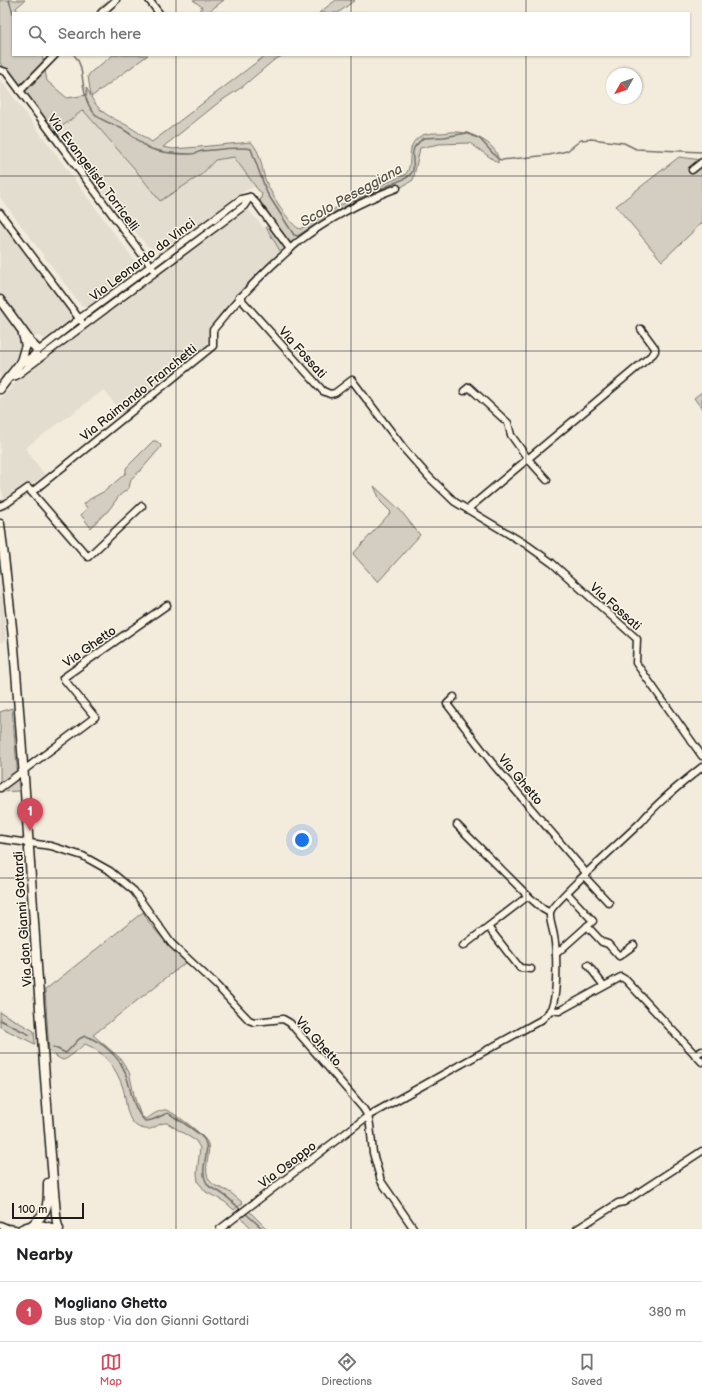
<!DOCTYPE html>
<meta charset="utf-8">
<style>
body{margin:0;font-family:"Balsamiq Sans",sans-serif;background:#f6f6f6;color:#202124}
.compass{position:absolute;left:606px;top:68px;width:36px;height:36px;border-radius:50%;background:#fff;box-shadow:0 1px 3px #0004;rotate:230deg}
.scale{position:absolute;left:12px;bottom:10px;width:72px;box-sizing:border-box;padding-left:4px;border:2px solid #1c1c1c;border-top:0;font-size:11px;line-height:14px;white-space:nowrap;color:#1c1c1c;-webkit-text-stroke:3px #fcf5e5;paint-order:stroke}
.you{position:absolute;left:302px;top:840px;width:14px;height:14px;margin:-10px;border:3px solid #fff;border-radius:50%;background:#1a73e8;box-shadow:0 0 0 6px #1a73e833}
.badge{display:grid;place-items:center;width:26px;height:26px;border-radius:50%;background:#d1495b;color:#fff;font-size:13px;font-weight:700}
.pin{position:absolute;translate:-50% -33px;filter:drop-shadow(0 1px 2px #0008)}
.pin::after{content:'';position:absolute;top:21px;width:14px;height:12px;background:inherit;clip-path:polygon(0 0,100% 0,50% 100%)}
.list{margin:0;padding:0;list-style:none}
h2{display:flex;justify-content:space-between;align-items:center;height:52px;margin:0;padding:0 16px;font-size:17px}
h2 small{font-size:13px;font-weight:400;color:#757577}
.list li{display:grid;grid-template-columns:26px 1fr auto;gap:12px;align-items:center;box-sizing:border-box;height:60px;padding:0 16px;border-top:1px solid #e0e0e0}
.list b{display:block;font-size:15px;white-space:nowrap}
.list p{margin:0;font-size:13px;white-space:nowrap;color:#757577}
.list em{font-size:13px;font-style:normal;color:#757577}
.icon{flex:none;width:22px;height:22px;fill:none;stroke:currentColor;stroke-width:2;stroke-linecap:round;stroke-linejoin:round}
.map{position:relative;flex:none;width:702px;height:1229px;overflow:hidden}
.search{position:absolute;background:#fff;box-shadow:0 1px 3px #0004;left:12px;right:12px;top:12px;height:44px;display:flex;align-items:center;gap:10px;box-sizing:border-box;padding:0 14px;border-radius:0px;color:#757577;font-size:15px}
.sheet{height:112px;background:#fff}
nav{display:flex;justify-content:space-around;align-items:center;box-sizing:border-box;height:56px;border-top:1px solid #e0e0e0;background:#fff;font-size:11px;color:#757577}
nav a{display:grid;justify-items:center;gap:2px}
nav .on{color:#d1495b}
.map>svg:first-child{display:block}
</style>
<div class="map">
<svg width="702" height="1229" viewBox="0 0 702 1229">
<rect width="100%" height="100%" fill="#f3ecdd"/>
<filter id="ink" filterUnits="userSpaceOnUse"><feTurbulence type="fractalNoise" baseFrequency=".025" numOctaves="2"/><feDisplacementMap in="SourceGraphic" scale="8" xChannelSelector="R" yChannelSelector="G"/><feConvolveMatrix kernelMatrix="1 2 1 2 8 2 1 2 1" color-interpolation-filters="sRGB"/></filter>
<g filter="url(#ink)">
<g fill="#e3ddcf">
<polygon points="0,79 137,264 138,270 86,308 79,303 0,197"/>
<polygon points="83,110 134,168 160,201 201,175 215,160 234,157 258,190 254,187 244,191 160,253 146,245 55,132"/>
<polygon points="247,208 264,228 266,227 283,256 261,267 242,293 235,296 210,328 208,333 207,346 205,349 122,414 104,390 25,448 45,475 32,485 26,483 4,499 0,482 0,398 34,365"/>
<polygon points="0,216 70,309 73,318 45,339 40,336 30,337 21,355 0,386"/>
<polygon points="0,576 6,641 0,642"/>
</g>
<g fill="#d3cec1" stroke="#78756e">
<path d="M0,0H25L16,8L19,13H13V55H42L47,81L67,98L87,95L86,87L91,96L88,76L91,72L113,55H148L91,97C101,115 112,117 128,126C137,131 144,137 152,142L266,55H284L274,60L242,87L218,103L163,147L173,149L199,147L251,142C261,152 261,166 265,179C269,190 290,226 300,229L360,194L405,175C415,164 404,147 419,137C425,133 433,133 440,133C446,133 452,131 458,132C473,133 501,145 498,163L470,143L439,144L420,148L413,180L393,192L343,212L283,256L266,227L274,221L260,202L262,193L258,190L234,157L215,160L201,175L160,201L134,168L83,110L55,132L0,63Z"/>
<polygon points="193,0 224,0 207,13 198,13 202,7"/>
<polygon points="336,0 355,0 338,13 319,13"/>
<polygon points="679,157 702,160 702,223 662,261 616,206"/>
<polygon points="702,392 702,409 694,398"/>
<polygon points="153,441 156,441 160,444 161,447 141,470 131,479 129,488 119,496 108,511 97,521 91,528 81,515 87,508 84,504 90,499 105,491 126,473 126,468"/>
<polygon points="374,486 400,510 420,535 378,582 353,554 391,512 381,502"/>
<polygon points="12,708 19,791 0,792 0,712"/>
<path d="M143,912C154,933 171,947 189,960L93,1035L120,1058L129,1072L135,1099L141,1116L146,1119C151,1116 160,1109 166,1110C174,1112 206,1136 208,1144C211,1156 202,1170 210,1181C215,1188 224,1188 231,1193C235,1196 239,1200 243,1203L234,1210L225,1202L206,1192L198,1182L197,1173L200,1148L196,1141L167,1123C156,1122 155,1133 141,1128C125,1123 127,1101 123,1088C117,1069 104,1051 85,1044C81,1047 67,1060 63,1060C59,1059 53,1054 49,1051L45,990Z"/>
<polygon points="0,1012 34,1031 35,1044 0,1027"/>
<polygon points="248,1210 267,1229 252,1229 240,1216"/>
</g>
<g fill="none" stroke-linecap="round" stroke-linejoin="round">
<g stroke="#716e68" stroke-width="1.5">
<polyline points="9,0 13,13"/>
<path d="M74,55C88,69 77,98 97,116C105,123 115,124 124,130C133,135 140,143 149,148C161,153 178,154 191,154C195,154 198,152 202,151C212,150 243,146 251,149L267,193L294,235L298,236L334,213L364,196L406,178C420,169 409,160 414,148C416,144 421,141 423,138L444,137L467,133L480,139L498,159L502,160L549,155L567,151L581,140L591,139L624,143L636,149L702,152"/>
<polyline points="0,1020 30,1035"/>
<path d="M53,1047L66,1053L79,1039L85,1036C92,1038 97,1041 104,1046C110,1051 117,1057 121,1064C132,1081 129,1106 145,1121C154,1121 159,1116 168,1113C177,1119 198,1131 204,1139C212,1153 197,1169 208,1185C210,1188 214,1189 218,1191C227,1196 235,1204 242,1211"/>
<polyline points="245,1213 263,1229"/>
</g>
<defs>
<g id="street">
<polyline points="149,0 159,13"/>
<polyline points="101,13 116,0"/>
<polyline points="0,70 6,72 153,269"/>
<polyline points="20,91 55,55"/>
<polyline points="692,170 702,162"/>
<polyline points="250,197 256,203 290,249"/>
<polyline points="0,213 81,321"/>
<polyline points="239,297 323,391 330,394 335,393 352,380 405,450 429,477 455,502 527,545 552,563 637,639 636,663 702,756"/>
<polyline points="38,351 79,319 241,199 250,197"/>
<polyline points="7,378 16,376 244,206 250,197"/>
<polyline points="464,391 469,387 508,423 511,435 528,459 547,480"/>
<path d="M32,492L213,346V330C234,304 255,280 280,258C286,253 292,247 298,242C328,219 362,201 397,188"/>
<polyline points="0,506 7,503 28,488 88,557 142,506"/>
<polyline points="468,509 653,354 655,351 655,348 641,329"/>
<polyline points="454,697 447,704 493,764 587,874"/>
<polyline points="0,788 95,717 63,678 167,605"/>
<polyline points="457,825 528,896 543,909 550,913"/>
<polyline points="0,839 51,846 83,856 110,871 134,891 171,943 216,985 249,1020 254,1022 283,1019 290,1023 363,1108 368,1116 370,1125 373,1153 381,1181 414,1229"/>
<polyline points="584,876 609,903"/>
<polyline points="587,926 602,942 608,944 619,956 634,945"/>
<polyline points="488,927 520,968 531,969"/>
<polyline points="463,946 528,896"/>
<polyline points="556,954 593,921 567,893"/>
<polyline points="588,965 604,986"/>
<polyline points="550,1010 559,1011 621,977 626,980 702,1062"/>
<polyline points="695,1055 702,1051"/>
<polyline points="0,1225 7,1228 15,1229"/>
<path d="M220,1229L368,1116L541,1020C544,1017 549,1013 551,1009C558,996 557,952 554,936C553,929 549,920 550,912C552,903 629,834 641,822C659,801 681,784 702,767"/>
<polyline points="577,1229 618,1203 624,1202 702,1151"/>
</g>
<g id="secondary">
<path d="M0,300L32,344L37,349C37,358 27,360 20,363"/>
<path d="M0,389C6,380 14,372 20,363C23,358 23,351 26,346L23,334"/>
<path d="M0,524C5,565 10,607 14,648C30,837 39,1026 56,1214L57,1223L59,1229"/>
<path d="M31,1226C49,1211 48,1207 48,1183"/>
<path d="M22,1229C33,1224 43,1224 53,1229"/>
</g>
</defs>
<use href="#street" stroke="#1c1c1c" stroke-width="9"/>
<use href="#secondary" stroke="#1c1c1c" stroke-width="11"/>
<use href="#street" stroke="#fcf5e5" stroke-width="6"/>
<use href="#secondary" stroke="#fcf5e5" stroke-width="8"/>
</g>
</g>
<path fill="none" stroke="#1c1c1c" stroke-width="1" stroke-opacity="0.55" d="M176,0V13M351,0V13M526,0V13M176,55V1229M351,55V1229M526,55V1229M0,176H702M0,351H702M0,527H702M0,702H702M0,878H702M0,1053H702"/>
<g text-anchor="middle" stroke-width="3" stroke-linejoin="round" paint-order="stroke">
<g font-size="13" fill="#1c1c1c" stroke="#fcf5e5">
<text transform="translate(94 172) rotate(53)" y="5">Via Evangelista Torricelli</text>
<text transform="translate(142 259) rotate(-37)" y="5">Via Leonardo da Vinci</text>
<text transform="translate(303 352) rotate(48)" y="5">Via Fossati</text>
<text transform="translate(138 392) rotate(-39)" y="5">Via Raimondo Franchetti</text>
<text transform="translate(616 606) rotate(42)" y="5">Via Fossati</text>
<text transform="translate(89 646) rotate(-35)" y="5">Via Ghetto</text>
<text transform="translate(521 779) rotate(50)" y="5">Via Ghetto</text>
<text transform="translate(22 919) rotate(-94)" y="5">Via don Gianni Gottardi</text>
<text transform="translate(319 1041) rotate(48)" y="5">Via Ghetto</text>
<text transform="translate(287 1164) rotate(-37)" y="5">Via Osoppo</text>
</g>
<g font-size="14" font-style="italic" fill="#55534f" stroke="#fcf5e5">
<text transform="translate(351 195) rotate(-29)" y="5">Scolo Peseggiana</text>
</g>
</g>
</svg>
<svg class="compass" viewBox="-18 -18 36 36"><path d="M0-13l5 13h-10z" fill="#e53935"/><path d="M0 13l5-13h-10z" fill="#757577"/></svg>
<div class="scale">100 m</div>
<div class="you"></div>
<div class="pin badge" style="left:30px;top:831px">1</div>
<div class="search"><svg class="icon" aria-label="search" viewBox="0 0 24 24"><circle cx="10" cy="10" r="6"/><path d="M15 15l6 6"/></svg>Search here</div>
</div>
<section class="sheet">
<h2>Nearby<small></small></h2>
<ul class="list">
<li><span class="badge">1</span><div><b>Mogliano Ghetto</b><p>Bus stop · Via don Gianni Gottardi</p></div><em>380 m</em></li>
</ul>
</section>
<nav>
<a class="on"><svg class="icon" aria-label="map" viewBox="0 0 24 24"><path d="M3 6l6-2 6 2 6-2v14l-6 2-6-2-6 2zM9 4v14M15 6v14"/></svg>Map</a>
<a><svg class="icon" aria-label="directions" viewBox="0 0 24 24"><path d="M12 3l9 9-9 9-9-9zM9 14v-3h6M13 9l2 2-2 2"/></svg>Directions</a>
<a><svg class="icon" aria-label="saved" viewBox="0 0 24 24"><path d="M7 4h10v16l-5-4-5 4z"/></svg>Saved</a>
</nav>
